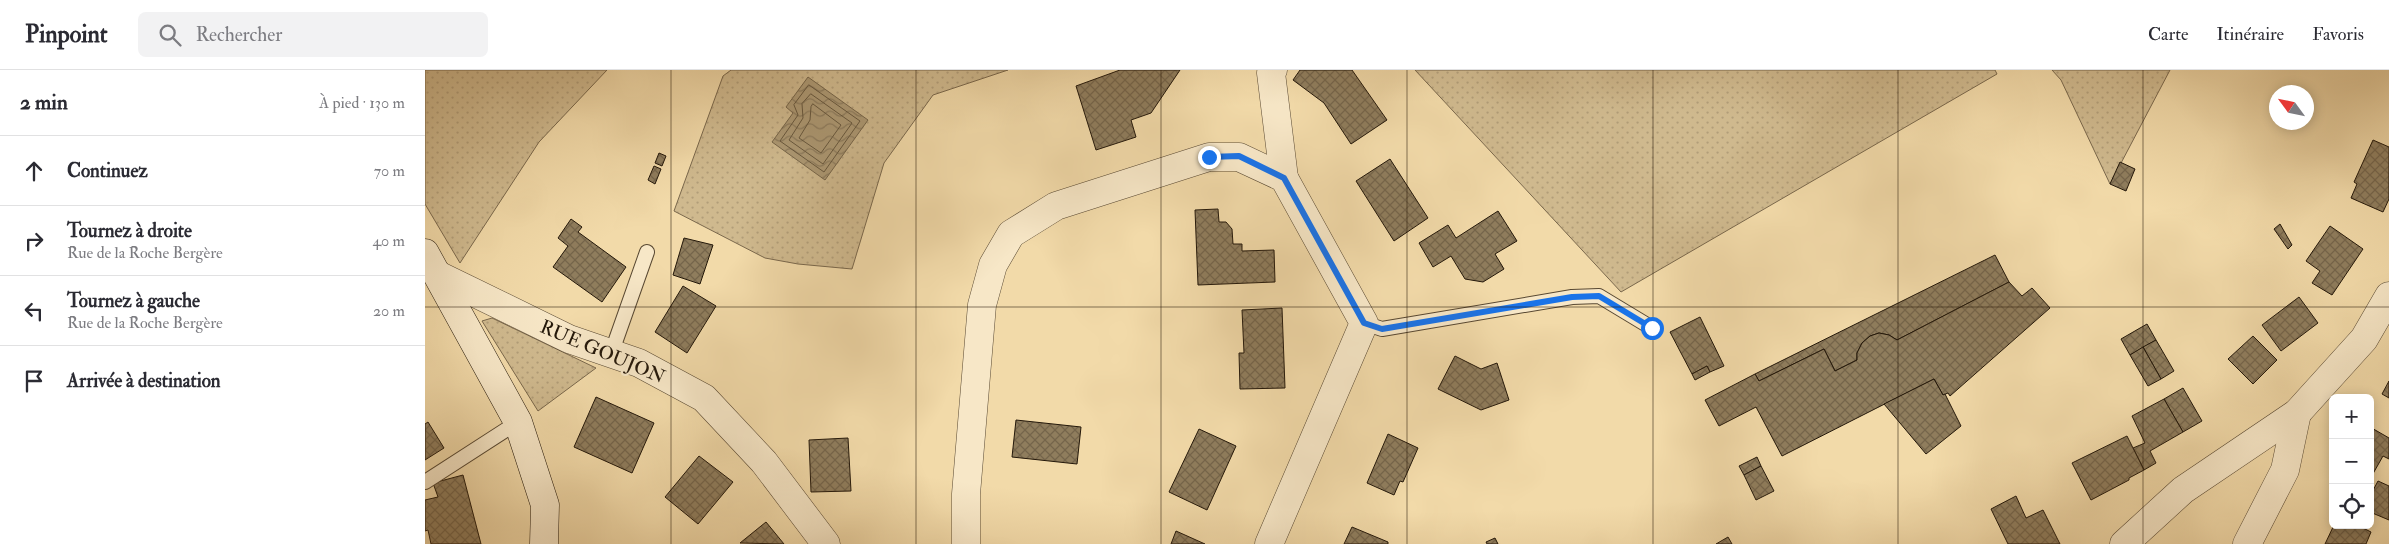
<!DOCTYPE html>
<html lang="fr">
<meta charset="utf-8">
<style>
body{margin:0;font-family:"IM FELL Double Pica",serif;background:#f2f2f3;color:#2b2b33}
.controls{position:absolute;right:15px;bottom:15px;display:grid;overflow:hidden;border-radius:8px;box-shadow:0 2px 12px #0003}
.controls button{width:45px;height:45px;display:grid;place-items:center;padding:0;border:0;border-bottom:1px solid #e1e1e2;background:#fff;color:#2b2b33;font:25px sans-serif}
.compass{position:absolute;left:1844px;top:15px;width:45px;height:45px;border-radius:50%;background:#fff;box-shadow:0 2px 12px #0003;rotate:303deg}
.stop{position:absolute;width:15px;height:15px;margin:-11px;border:4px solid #1a73e8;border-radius:50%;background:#fff}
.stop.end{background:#1a73e8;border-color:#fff;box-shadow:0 1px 5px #0008}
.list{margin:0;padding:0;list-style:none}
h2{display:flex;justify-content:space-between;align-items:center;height:65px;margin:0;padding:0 20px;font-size:21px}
h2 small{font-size:16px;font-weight:400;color:#7c7c81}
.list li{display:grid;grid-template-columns:32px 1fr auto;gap:15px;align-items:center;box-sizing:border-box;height:70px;padding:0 20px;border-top:1px solid #e1e1e2}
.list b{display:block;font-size:19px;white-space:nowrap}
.list p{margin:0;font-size:16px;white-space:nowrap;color:#7c7c81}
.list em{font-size:16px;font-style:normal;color:#7c7c81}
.icon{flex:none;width:28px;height:28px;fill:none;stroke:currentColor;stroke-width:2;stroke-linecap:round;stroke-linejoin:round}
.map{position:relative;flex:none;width:1964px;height:474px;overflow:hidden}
header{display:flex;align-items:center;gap:30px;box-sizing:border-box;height:70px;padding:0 25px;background:#fff;border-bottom:1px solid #e1e1e2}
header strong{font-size:24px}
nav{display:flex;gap:28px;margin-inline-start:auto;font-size:18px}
.search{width:350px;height:45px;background:#f2f2f3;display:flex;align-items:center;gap:12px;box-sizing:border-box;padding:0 18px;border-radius:8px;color:#7c7c81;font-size:19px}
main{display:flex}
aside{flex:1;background:#fff}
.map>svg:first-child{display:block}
</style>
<header>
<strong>Pinpoint</strong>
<div class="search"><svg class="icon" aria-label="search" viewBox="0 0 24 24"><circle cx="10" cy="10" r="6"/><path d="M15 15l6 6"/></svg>Rechercher</div>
<nav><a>Carte</a><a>Itinéraire</a><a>Favoris</a></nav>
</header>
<main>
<aside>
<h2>2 min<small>À pied · 130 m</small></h2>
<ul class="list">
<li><svg class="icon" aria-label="ahead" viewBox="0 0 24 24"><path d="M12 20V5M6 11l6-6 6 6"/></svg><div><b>Continuez</b></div><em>70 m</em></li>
<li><svg class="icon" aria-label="right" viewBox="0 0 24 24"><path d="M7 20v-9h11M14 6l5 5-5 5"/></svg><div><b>Tournez à droite</b><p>Rue de la Roche Bergère</p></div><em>40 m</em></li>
<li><svg class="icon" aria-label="left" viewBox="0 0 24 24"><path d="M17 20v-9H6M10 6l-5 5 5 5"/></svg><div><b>Tournez à gauche</b><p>Rue de la Roche Bergère</p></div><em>20 m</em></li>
<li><svg class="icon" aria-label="arrive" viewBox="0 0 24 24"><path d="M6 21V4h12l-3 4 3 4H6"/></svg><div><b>Arrivée à destination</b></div></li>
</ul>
</aside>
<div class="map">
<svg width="1964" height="474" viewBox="0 0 1964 474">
<defs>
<pattern id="grass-dots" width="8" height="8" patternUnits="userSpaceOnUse" patternTransform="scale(1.25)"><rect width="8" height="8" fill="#cfb98e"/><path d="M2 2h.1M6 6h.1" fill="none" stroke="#b29e79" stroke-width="1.8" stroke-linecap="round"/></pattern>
<pattern id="water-waves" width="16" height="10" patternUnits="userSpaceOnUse" patternTransform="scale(1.25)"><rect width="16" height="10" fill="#ac9873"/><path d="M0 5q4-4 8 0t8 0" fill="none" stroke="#8c7b5d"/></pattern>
<pattern id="building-cross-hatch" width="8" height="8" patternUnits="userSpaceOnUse" patternTransform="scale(1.25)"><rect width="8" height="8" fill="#8f7d5d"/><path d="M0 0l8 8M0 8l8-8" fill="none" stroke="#75654b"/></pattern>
</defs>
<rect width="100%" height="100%" fill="#f2daa9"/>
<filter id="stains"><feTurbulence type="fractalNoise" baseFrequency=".004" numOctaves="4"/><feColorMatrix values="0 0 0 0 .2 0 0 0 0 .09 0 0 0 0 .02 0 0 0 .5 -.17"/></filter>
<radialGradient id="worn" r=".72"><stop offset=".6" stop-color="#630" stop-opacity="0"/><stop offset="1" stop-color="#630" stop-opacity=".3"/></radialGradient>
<g fill="url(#grass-dots)" stroke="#7a684c">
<polygon points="0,0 182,0 114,72 35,193 0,134"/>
<polygon points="306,0 583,0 508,25 459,93 427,199 373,194 340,188 249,141 298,6"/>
<polygon points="990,0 1570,0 1572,4 1196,222"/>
<polygon points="1627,0 1745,0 1685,114 1636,10"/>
<polygon points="67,248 171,298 113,341 57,251"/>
</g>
<polygon fill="url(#water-waves)" stroke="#766549" points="383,7 443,50 400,110 347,72 368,43 361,37"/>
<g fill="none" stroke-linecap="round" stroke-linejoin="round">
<g stroke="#68583e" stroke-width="1">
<polygon points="384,15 435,51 399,102 355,71 373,45 369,35"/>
<polygon points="386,24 427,53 398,94 364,70 378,48 377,34"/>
<polygon points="388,34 416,55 396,83 374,68 385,50 386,37"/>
</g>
</g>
<g fill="url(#building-cross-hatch)" stroke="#24180a">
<polygon points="695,0 755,0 726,43 706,50 711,67 671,80 651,16"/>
<polygon points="875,0 927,0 962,50 926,74 899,33 868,10"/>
<polygon points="1948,70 1964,77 1964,129 1958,142 1926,128 1932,114 1929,112"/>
<polygon points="234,83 241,86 237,96 230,93"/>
<polygon points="965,89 1003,148 969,171 931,111"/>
<polygon points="1695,92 1710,99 1701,121 1685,114"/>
<polygon points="229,96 236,99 230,114 223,110"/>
<polygon points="793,139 794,152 801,152 807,159 808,174 817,174 817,181 849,180 850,212 773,215 770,140"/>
<polygon points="1073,141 1092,171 1070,184 1079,199 1058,212 1040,209 1026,186 1008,197 994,173 1023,155 1031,168"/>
<polygon points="146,149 157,157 153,162 201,197 177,232 128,197 143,176 133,168"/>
<polygon points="1855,154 1867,175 1863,179 1849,159"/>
<polygon points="1905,156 1938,179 1907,225 1887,213 1895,201 1881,191"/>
<polygon points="259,168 288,175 275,214 248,205"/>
<polygon points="1570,185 1584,212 1472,270 1464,265 1454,263 1445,266 1437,273 1432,283 1432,290 1410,301 1399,279 1334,311 1330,304"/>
<polygon points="1584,212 1597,226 1607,218 1625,238 1525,326 1523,323 1518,325 1509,309 1357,386 1331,337 1294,356 1280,330 1330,304 1334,311 1399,279 1410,301 1432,290 1432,283 1437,273 1445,266 1454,263 1464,265 1472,270"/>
<polygon points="258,216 291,236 262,283 230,262"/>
<polygon points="1874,227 1893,253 1856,281 1837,255"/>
<polygon points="857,238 860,318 815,319 814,283 819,283 817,240"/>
<polygon points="1275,247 1299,296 1285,302 1282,296 1267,304 1245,262"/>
<polygon points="1722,254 1731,270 1705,285 1696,269"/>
<polygon points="1828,266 1852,290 1828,314 1803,289"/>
<polygon points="1731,270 1749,301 1736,309 1718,277"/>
<polygon points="1718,277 1736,309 1723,316 1705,285"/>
<polygon points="1030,286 1056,299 1072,293 1084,330 1056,340 1013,319"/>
<polygon points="1282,296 1285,302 1270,310 1267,304"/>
<polygon points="1509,309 1518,325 1520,324 1536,356 1501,384 1459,334"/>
<polygon points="1964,311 1964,328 1957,324"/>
<polygon points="1758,318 1777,351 1758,362 1739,329"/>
<polygon points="171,327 229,353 207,403 149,377"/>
<polygon points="1739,329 1758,362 1725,381 1731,393 1719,400 1708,378 1720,373 1707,346"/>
<polygon points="591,350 656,357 652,394 587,387"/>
<polygon points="3,352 19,378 0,390 0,354"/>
<polygon points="1945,357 1964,368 1964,389 1958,386 1945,409"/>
<polygon points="774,359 811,376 782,440 744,422"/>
<polygon points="963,364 993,378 978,412 975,411 969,425 942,413"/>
<polygon points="1702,366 1719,400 1704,408 1704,410 1666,430 1647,393"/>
<polygon points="423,368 426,421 386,422 384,370"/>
<polygon points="274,386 308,412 273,454 240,427"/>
<polygon points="1332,387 1336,396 1319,405 1314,396"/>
<polygon points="1336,396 1349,421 1331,430 1319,405"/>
<polygon points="38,405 56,474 6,474 3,460 0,461 0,430 13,427 8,413"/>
<polygon points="1953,411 1964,416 1964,450 1945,442 1945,426"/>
<polygon points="1591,426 1601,448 1618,440 1635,474 1583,474 1566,439"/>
<polygon points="341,452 359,474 315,473"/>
<polygon points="1909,455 1932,455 1946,462 1941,474 1900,474"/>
<polygon points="927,457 963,472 963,474 919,474"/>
<polygon points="751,461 780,474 746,474"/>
<polygon points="1303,467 1307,474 1291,474"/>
<polygon points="1070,468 1073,474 1062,474 1061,472"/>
</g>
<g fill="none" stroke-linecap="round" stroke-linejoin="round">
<defs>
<g id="lane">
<polyline points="939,253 957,259 1147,227 1174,226 1227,258"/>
<polyline points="186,284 222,182"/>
<polyline points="0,412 93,352"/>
</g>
<g id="street">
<polyline points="848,0 846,3 859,108"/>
<polyline points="13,205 144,269 214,293 279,328 339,392 401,474"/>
<polyline points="541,474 541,424 557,235 568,195 586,164 631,136 784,87 814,87 859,108 939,253 844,474"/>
<polyline points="1699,474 1758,420 1872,343 1939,269 1964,226"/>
<polyline points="1822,474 1860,400 1872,343"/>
</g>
<polyline id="secondary" points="0,183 93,352 120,435 119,474"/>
</defs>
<use href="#lane" stroke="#584832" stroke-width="16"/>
<use href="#street" stroke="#584832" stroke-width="29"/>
<use href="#secondary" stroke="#24180a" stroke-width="29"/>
<use href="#lane" stroke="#f7e7c7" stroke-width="14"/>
<use href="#street" stroke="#f7e7c7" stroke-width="28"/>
<use href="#secondary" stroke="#f7e7c7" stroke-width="28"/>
</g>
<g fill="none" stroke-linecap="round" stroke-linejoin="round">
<polyline stroke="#1a73e8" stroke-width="6" points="784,87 814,86 859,108 939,253 957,259 1147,227 1174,226 1227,258"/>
</g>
<path fill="none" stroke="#24180a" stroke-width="1" stroke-opacity="0.55" d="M246,0V474M491,0V474M736,0V474M982,0V474M1228,0V474M1473,0V474M1718,0V474M0,237H1964"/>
<g text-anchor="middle" stroke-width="4.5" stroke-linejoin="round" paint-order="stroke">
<g font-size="19" fill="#24180a" stroke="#f7e7c7">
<text transform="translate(178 281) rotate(23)" y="7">RUE GOUJON</text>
</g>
</g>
<rect width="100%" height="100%" filter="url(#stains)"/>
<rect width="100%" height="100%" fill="url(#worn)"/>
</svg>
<div class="controls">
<button>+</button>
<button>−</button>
<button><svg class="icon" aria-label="locate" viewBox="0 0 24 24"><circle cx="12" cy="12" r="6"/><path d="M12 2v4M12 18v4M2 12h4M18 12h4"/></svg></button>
</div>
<svg class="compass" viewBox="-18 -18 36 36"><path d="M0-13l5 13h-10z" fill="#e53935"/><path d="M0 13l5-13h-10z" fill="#7c7c81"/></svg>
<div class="stop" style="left:1227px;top:258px"></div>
<div class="stop end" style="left:784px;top:87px"></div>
</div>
</main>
